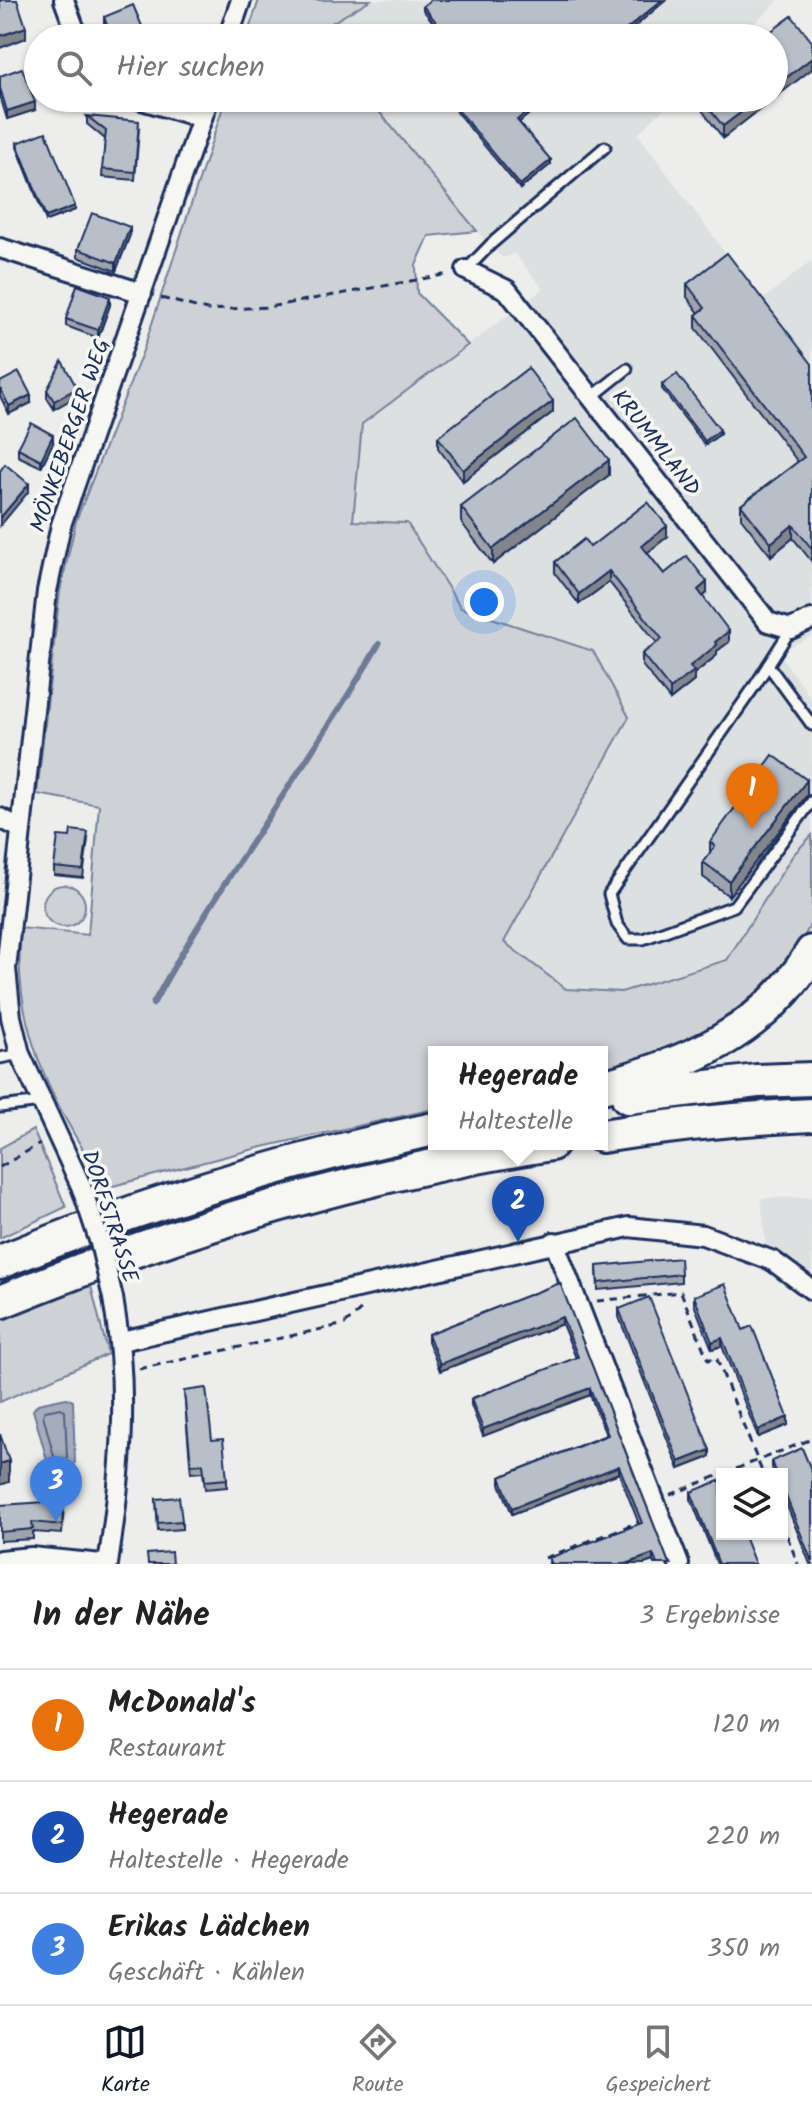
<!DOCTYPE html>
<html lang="de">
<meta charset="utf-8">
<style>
body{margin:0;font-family:Kalam,sans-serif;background:#f2f2f2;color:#222}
.controls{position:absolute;right:24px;bottom:24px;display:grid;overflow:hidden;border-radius:0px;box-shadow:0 2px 6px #0004}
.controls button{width:72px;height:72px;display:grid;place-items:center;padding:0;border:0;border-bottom:2px solid #e0e0e0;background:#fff;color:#222;font:40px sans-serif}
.you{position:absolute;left:484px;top:602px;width:28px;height:28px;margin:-20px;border:6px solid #fff;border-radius:50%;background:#1a73e8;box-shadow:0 0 0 12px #1a73e833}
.badge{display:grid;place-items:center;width:52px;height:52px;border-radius:50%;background:#111827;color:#fff;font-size:26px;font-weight:700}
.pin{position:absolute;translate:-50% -66px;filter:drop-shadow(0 2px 4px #0008)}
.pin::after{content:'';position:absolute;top:42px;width:28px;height:24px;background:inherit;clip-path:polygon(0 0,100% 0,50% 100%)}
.popup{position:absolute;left:428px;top:1046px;width:180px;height:104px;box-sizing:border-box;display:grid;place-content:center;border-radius:0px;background:#fff;filter:drop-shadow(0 2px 6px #0005);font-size:26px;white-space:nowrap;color:#767676}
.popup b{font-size:30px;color:#222}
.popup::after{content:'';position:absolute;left:50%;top:100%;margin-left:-16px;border:16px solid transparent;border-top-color:#fff}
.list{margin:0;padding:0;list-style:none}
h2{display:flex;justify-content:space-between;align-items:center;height:104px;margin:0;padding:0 32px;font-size:34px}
h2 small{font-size:26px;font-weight:400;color:#767676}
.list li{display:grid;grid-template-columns:52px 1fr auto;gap:24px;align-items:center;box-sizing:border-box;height:112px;padding:0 32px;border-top:2px solid #e0e0e0}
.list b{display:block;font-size:30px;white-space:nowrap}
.list p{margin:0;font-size:26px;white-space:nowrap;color:#767676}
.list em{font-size:26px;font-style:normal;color:#767676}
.icon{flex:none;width:44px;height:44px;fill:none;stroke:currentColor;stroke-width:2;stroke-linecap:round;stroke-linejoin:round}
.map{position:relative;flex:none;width:812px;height:1564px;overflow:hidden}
.search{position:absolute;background:#fff;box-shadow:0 2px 6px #0004;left:24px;right:24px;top:24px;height:88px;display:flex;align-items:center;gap:20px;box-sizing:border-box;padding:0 28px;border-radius:44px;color:#767676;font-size:30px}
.sheet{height:440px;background:#fff}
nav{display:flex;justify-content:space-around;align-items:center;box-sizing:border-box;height:112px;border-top:2px solid #e0e0e0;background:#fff;font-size:22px;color:#767676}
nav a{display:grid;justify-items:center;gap:4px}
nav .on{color:#111827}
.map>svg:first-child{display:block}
</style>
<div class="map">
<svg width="812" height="1564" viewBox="0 0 812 1564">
<rect width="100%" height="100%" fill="#edeeec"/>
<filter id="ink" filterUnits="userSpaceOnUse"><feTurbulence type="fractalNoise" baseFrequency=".0125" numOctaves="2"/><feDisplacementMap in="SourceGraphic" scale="16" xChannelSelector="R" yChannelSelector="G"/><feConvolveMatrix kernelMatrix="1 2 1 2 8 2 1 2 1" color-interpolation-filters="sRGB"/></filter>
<g filter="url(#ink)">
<g fill="#dde0e1">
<polygon points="370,0 779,0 739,38 319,38 315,33"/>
<polygon points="368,98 675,98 638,134 761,301 812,260 812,636 779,653 812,700 812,835 793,855 727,960 621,992 566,989 503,941 629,716 593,651 461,608 407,523 353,521 362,424 543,289 515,254 502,258 477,231"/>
<polygon points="812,1197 812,1279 766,1247 761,1198"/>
</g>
<g fill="#ced2d7" stroke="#74809a" stroke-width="2">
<polygon points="259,0 370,0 315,33 319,38 246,38"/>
<path d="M226,98H368L477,231L429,236L416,265L417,293L468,345L362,424L353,521L407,523L461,608L593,651L629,717L504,942L566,989L621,992L727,960L793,855L812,835V921L793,959L766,996L716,1035L602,1073V1052H434V1109L258,1148L105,1188C96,1169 84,1152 74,1134C37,1070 13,1003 21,928L88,935L99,805L37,794L60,591L76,521L144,348Z"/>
<circle cx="64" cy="906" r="21"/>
<polygon points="33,1130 66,1207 0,1238 0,1148"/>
<polygon points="90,1282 108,1354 0,1402 0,1319"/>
</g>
<polygon fill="#a5acbc" stroke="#6e7a96" stroke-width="2" points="66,1398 73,1401 75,1462 72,1469 53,1472 49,1467 33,1410 38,1404"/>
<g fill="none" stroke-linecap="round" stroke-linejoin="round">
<polygon stroke="#526184" stroke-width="2" points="61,1408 65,1411 67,1458 59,1463 55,1460 43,1415 45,1411"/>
<path stroke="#6e7a96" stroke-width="6" d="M153,1004C220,880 308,766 379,644"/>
<defs>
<g id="lane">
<polyline points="466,270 491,244 605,147"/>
<polyline points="592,397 627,369"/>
<polyline points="791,629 754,687 609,894 617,924 628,939 643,939 734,906 812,801"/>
<polyline points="768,665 812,725"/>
<polyline points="0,1058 20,1054"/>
<polyline points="0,1107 42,1102"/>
</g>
<g id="street">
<polyline points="64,0 78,38"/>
<polyline points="228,38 241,0"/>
<polyline points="135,98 202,118"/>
<polyline points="0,248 142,293"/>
<polyline points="466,270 507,290 768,622 791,629 812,619"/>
<polyline points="0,818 20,828"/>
<polyline points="81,1186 20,1054 11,1017 6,969 47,591 61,525 209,98"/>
<polyline points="554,1242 679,1564"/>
<polyline points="121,1341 629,1227 703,1235 773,1261 812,1290"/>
<polyline points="0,1560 31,1557 102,1564"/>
<path d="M108,1564C122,1472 129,1390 113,1298"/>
</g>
<g id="highway">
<path d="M602,1087C687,1064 765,1032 812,952"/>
<polyline points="628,1097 757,1081 812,1079"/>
<path d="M602,1136C672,1125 741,1118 812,1115"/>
<path d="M0,1262C141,1205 285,1160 434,1129"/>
<path d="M0,1302C178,1229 361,1174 551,1144"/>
</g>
</defs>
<use href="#lane" stroke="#1b2f5e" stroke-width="15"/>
<use href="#street" stroke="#1b2f5e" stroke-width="24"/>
<use href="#highway" stroke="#1b2f5e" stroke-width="38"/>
<g stroke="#1b2f5e" stroke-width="3" stroke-dasharray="8 6" stroke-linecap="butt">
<polyline points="161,298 207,310 269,307 449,274"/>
<polyline points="0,1167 40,1144"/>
<polyline points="597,1301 681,1292 708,1360 716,1357 763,1474"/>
<polyline points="139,1369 345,1324 364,1307"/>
<polyline points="471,1399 544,1371"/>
<polyline points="723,1474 812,1439"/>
<polyline points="670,1495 722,1474"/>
<polyline points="782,1523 798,1564"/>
<polyline points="545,1558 641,1521"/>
</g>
<use href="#lane" stroke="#f6f6f2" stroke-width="9"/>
<use href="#street" stroke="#f6f6f2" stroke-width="18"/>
<use href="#highway" stroke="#f6f6f2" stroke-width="32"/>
<defs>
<polyline id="street-bridge" points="81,1186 100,1243 113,1298"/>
</defs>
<use href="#street-bridge" stroke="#1b2f5e" stroke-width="24" stroke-linecap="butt"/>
<use href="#street-bridge" stroke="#f6f6f2" stroke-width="18"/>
</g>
<g fill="#9fa4ac" stroke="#1b2f5e" stroke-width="2">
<polygon points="431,0 666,0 621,38 446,38 423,10 423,6"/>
<polygon points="104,17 147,38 109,38 104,24"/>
<polygon points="0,76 35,110 7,119 0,96"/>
<polygon points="445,98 548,98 519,122 551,164 520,189"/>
<polygon points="695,98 774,98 723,138 695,101"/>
<polygon points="87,116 139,128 135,180 102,177 105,139 87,124"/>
<polygon points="17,143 75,210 46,221 17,147"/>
<polygon points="130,235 116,271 78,257 78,249"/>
<polygon points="687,284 812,364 812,562 793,538 771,556 741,518 741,505 798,462 696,328 696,315 699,313 687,297"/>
<polygon points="110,305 98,338 66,326 66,319"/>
<polygon points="0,382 31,403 9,414 0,396"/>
<polygon points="662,385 720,434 705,445 662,389"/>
<polygon points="47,390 77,396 54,409 47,398"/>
<polygon points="553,412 463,481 438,448 438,437"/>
<polygon points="53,443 41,467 18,456 18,448"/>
<polygon points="609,475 493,564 461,522 461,507"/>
<polygon points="667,537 647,552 664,574 707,593 703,597 729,642 717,651 717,655 694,674 694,681 670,700 642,665 642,654 657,643 609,582 579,604 555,573 555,562 590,547"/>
<polygon points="807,795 729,896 703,877 703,862 710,853 710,842"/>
<polygon points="88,839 83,878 54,875 54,867"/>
<polygon points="597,1266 681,1274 681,1282 598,1290"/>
<polygon points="560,1283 668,1561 671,1564 654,1564 653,1561 644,1564 549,1564 549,1558 639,1524 619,1473 512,1514 500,1484 500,1477 606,1435 590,1395 483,1436 471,1405 471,1399 576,1358 562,1324 440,1371 428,1341 428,1334"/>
<polygon points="694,1296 743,1330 788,1425 758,1437 722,1346 712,1349 694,1304"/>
<polygon points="619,1309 710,1457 679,1469 619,1317"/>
<polygon points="184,1391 227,1479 227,1487 205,1489 203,1472 191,1473"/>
<polygon points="772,1461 812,1472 812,1564 810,1564 782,1493 782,1474 774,1474 772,1467"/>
<polygon points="691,1492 755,1564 717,1564 691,1499"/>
<polygon points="156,1499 182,1521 182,1529 158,1531"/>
<polygon points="0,1505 64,1505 62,1534 33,1532 33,1539 0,1541"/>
</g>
<g fill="#82868c" stroke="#1b2f5e" stroke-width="2">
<polygon points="662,0 666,0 621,38 616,38"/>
<polygon points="26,27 26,38 0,48 0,36"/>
<polygon points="812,58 812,69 723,138 723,126 760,98 774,98 774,87"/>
<polygon points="543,98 548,98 517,124 517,120"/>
<polygon points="35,102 35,110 7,119 7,111"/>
<polygon points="551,160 551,164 520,189 520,185"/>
<polygon points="75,206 75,210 46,221 46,217"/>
<polygon points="130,227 130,235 116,271 116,263"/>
<polygon points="110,297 110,305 98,338 98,330"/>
<polygon points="77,388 77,396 54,409 54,401"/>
<polygon points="31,395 31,403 9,414 9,406"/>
<polygon points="553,401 553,412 463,481 463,470"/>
<polygon points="720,430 720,434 705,445 705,441"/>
<polygon points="53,435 53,443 41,467 41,460"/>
<polygon points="609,460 609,475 493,564 493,549"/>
<polygon points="29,484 29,491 0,526 0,518"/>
<polygon points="793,525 793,538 771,556 771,543"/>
<polygon points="667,526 667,537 642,557 642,546"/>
<polygon points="609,571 609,582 579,604 579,594"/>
<polygon points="707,582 707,593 698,601 698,590"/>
<polygon points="729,631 729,642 717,651 717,655 694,674 694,681 670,700 670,689 690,666 715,642"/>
<polygon points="807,780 807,795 729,896 729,881"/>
<polygon points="562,1317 562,1324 440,1371 440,1364"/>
<polygon points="722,1338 722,1346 712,1349 712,1342"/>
<polygon points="590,1388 590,1395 483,1436 483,1429"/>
<polygon points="788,1417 788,1425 758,1437 758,1430"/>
<polygon points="710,1450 710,1457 679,1469 679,1462"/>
<polygon points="9,1461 9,1482 0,1485 0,1464"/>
<polygon points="619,1466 619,1473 512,1514 512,1508"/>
<polygon points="653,1554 653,1561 644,1564 626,1564"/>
</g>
<g fill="#b9bfc8" stroke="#1b2f5e" stroke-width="2">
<polygon points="0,0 17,0 26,27 0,36"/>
<polygon points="431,0 662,0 616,38 449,38 423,6"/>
<polygon points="133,5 147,38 112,38 104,17"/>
<polygon points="792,16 812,42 812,58 774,87 774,38 762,38"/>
<polygon points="22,68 35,102 7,111 0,88 0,76"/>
<polygon points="448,98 543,98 517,120 551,160 520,185"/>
<polygon points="701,98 760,98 723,126"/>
<polygon points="87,116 139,121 135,172 102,169 106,131"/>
<polygon points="46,132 75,206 46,217 17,143"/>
<polygon points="92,213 130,227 116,263 78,249"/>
<polygon points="727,253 812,364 812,549 793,525 771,543 741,505 804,457 696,315 705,308 687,284"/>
<polygon points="77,285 110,297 98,330 66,319"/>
<polygon points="62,361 77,388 54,401 47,390"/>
<polygon points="528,368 553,401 463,470 438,437"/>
<polygon points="19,372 31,395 9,406 0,388 0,382"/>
<polygon points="677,374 720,430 705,441 662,385"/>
<polygon points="577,418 609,460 493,549 461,507"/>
<polygon points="31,423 53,435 41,460 18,448"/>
<polygon points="5,464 29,484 0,518 0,471"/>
<polygon points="648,502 667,526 642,546 664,574 687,556 707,582 698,590 729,631 715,642 717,645 690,666 694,671 670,689 642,654 662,639 609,571 579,594 555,562 584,539 590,547"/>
<polygon points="773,755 807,780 729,881 703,862 715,846 710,842"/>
<polygon points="71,830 88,832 83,870 54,867 58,836 70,837"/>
<polygon points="680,1258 681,1274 598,1283 597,1266"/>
<polygon points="560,1283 668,1561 671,1564 657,1564 653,1554 626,1564 552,1564 549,1558 642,1523 619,1466 512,1508 500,1477 608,1435 590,1388 483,1429 471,1399 578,1357 562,1317 440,1364 428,1334"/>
<polygon points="725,1284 743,1330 752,1326 788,1417 758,1430 722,1338 712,1342 694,1296"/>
<polygon points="649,1297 710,1450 679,1462 619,1309"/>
<polygon points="206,1388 212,1440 223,1439 227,1479 205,1481 203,1464 191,1465 184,1391"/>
<polygon points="0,1434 9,1461 0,1464"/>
<polygon points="802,1448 812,1472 812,1562 782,1486 782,1474 777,1474 772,1461"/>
<polygon points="721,1480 722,1534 743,1534 755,1564 719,1564 691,1492"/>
<polygon points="48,1495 64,1496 62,1525 32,1522 33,1529 0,1532 0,1505 47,1502"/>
<polygon points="179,1497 182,1521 158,1523 156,1499"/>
<polygon points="171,1552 172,1564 148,1564 147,1554"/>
</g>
</g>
<g text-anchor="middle" stroke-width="7" stroke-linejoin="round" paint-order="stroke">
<g font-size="22" fill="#1b2f5e" stroke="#f6f6f2">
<text transform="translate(69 435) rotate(-71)" y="8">MÖNKEBERGER WEG</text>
<text transform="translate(657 442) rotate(52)" y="8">KRUMMLAND</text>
<text transform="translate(111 1216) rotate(72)" y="8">DORFSTRASSE</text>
</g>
</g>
</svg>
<div class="controls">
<button><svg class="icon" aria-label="layers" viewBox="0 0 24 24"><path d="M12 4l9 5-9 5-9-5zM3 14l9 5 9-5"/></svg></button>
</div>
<div class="you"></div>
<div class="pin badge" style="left:752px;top:829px;background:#e8710a">1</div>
<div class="pin badge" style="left:518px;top:1242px;background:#1a4fb4">2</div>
<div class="popup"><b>Hegerade</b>Haltestelle</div>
<div class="pin badge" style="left:56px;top:1522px;background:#3f7fe0">3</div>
<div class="search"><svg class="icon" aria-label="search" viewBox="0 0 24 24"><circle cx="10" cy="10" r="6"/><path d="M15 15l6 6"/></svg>Hier suchen</div>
</div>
<section class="sheet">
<h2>In der Nähe<small>3 Ergebnisse</small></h2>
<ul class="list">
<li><span class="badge" style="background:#e8710a">1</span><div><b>McDonald's</b><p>Restaurant</p></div><em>120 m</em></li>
<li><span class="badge" style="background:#1a4fb4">2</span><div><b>Hegerade</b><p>Haltestelle · Hegerade</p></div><em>220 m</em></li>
<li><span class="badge" style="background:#3f7fe0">3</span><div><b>Erikas Lädchen</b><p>Geschäft · Kählen</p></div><em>350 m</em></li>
</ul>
</section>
<nav>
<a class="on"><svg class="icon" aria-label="map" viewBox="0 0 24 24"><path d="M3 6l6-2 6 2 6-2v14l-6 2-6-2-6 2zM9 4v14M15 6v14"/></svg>Karte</a>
<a><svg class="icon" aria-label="directions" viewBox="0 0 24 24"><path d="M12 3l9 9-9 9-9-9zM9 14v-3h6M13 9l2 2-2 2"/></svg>Route</a>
<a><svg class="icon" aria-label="saved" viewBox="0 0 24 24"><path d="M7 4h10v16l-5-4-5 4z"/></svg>Gespeichert</a>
</nav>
